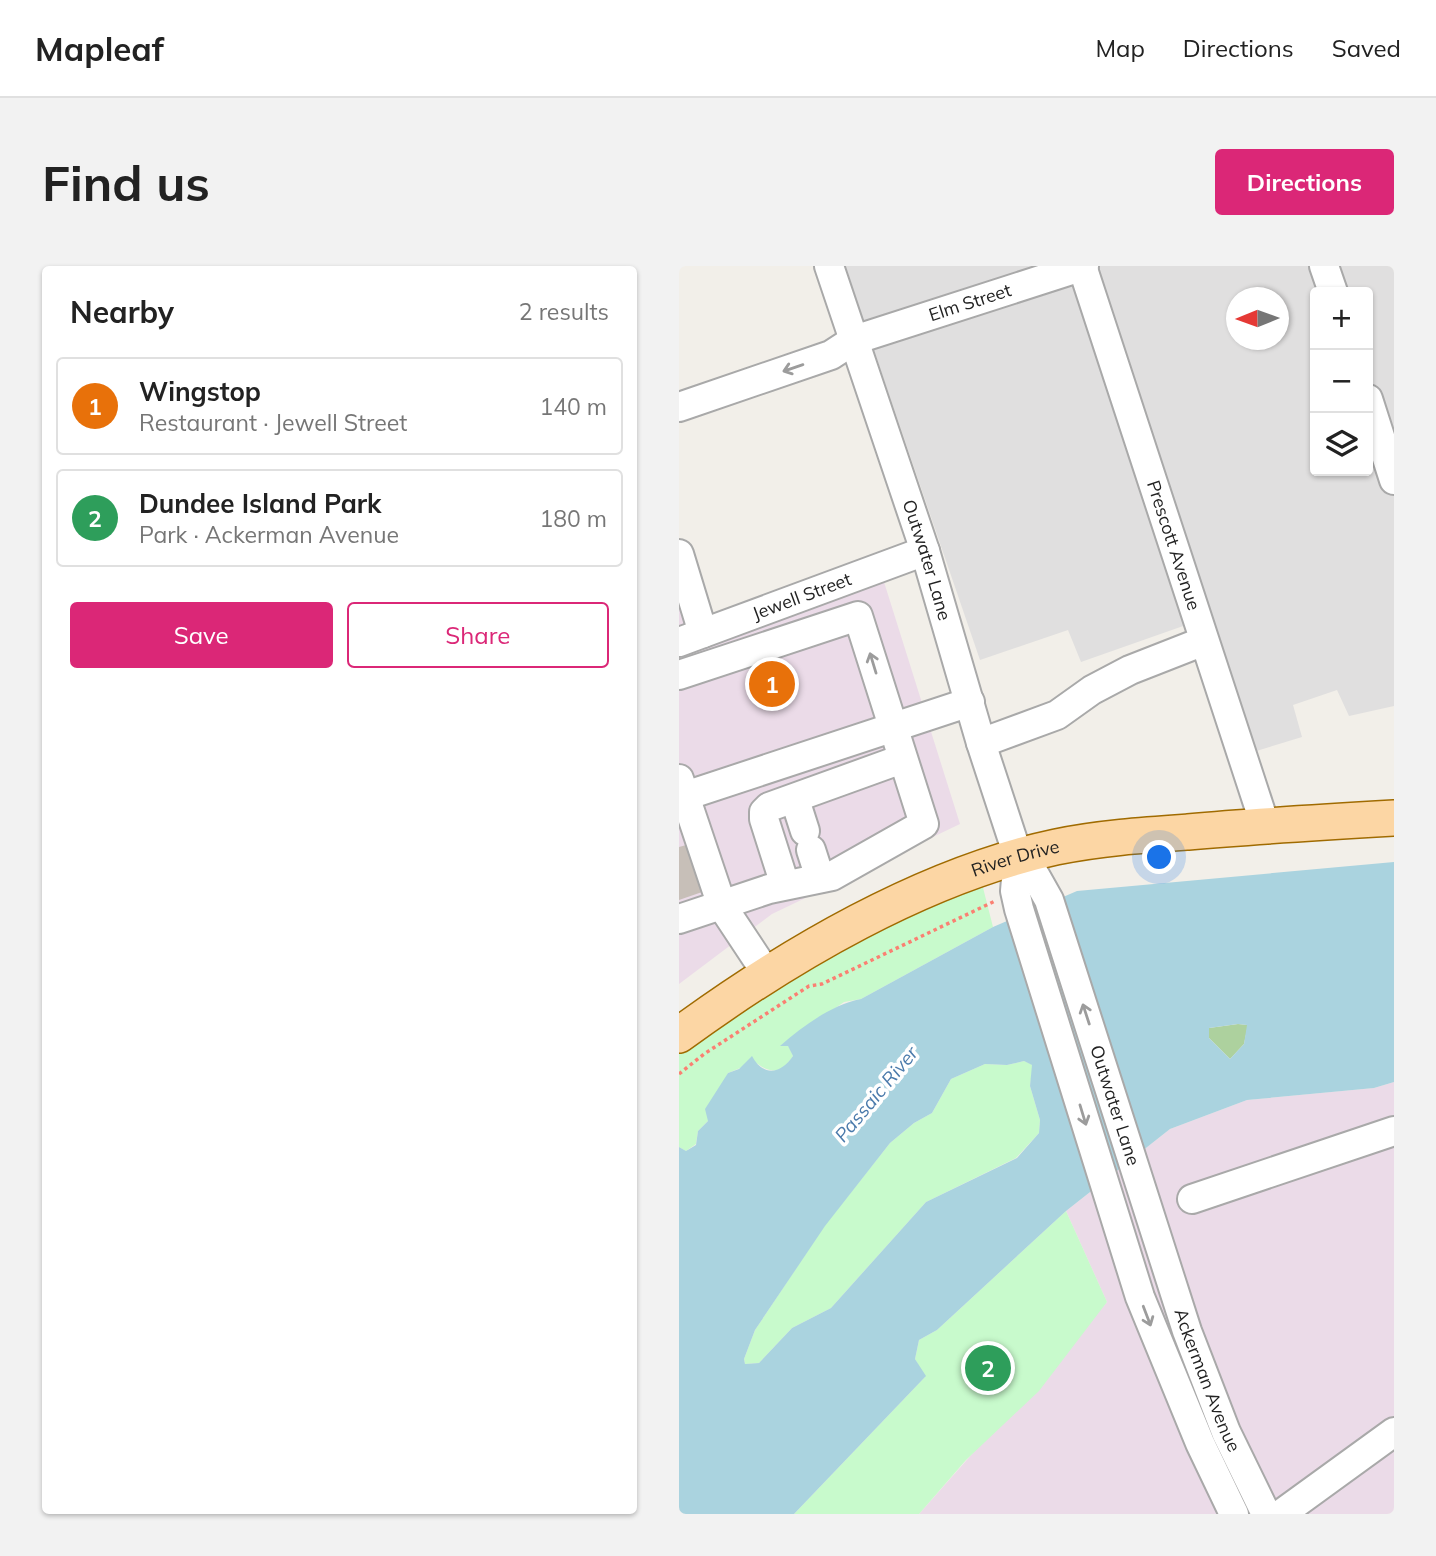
<!DOCTYPE html>
<meta charset="utf-8">
<style>
body{margin:0;font-family:Mulish,sans-serif;background:#f2f2f2;color:#222}
.controls{position:absolute;right:21px;top:21px;display:grid;overflow:hidden;border-radius:7px;box-shadow:0 2px 5px #0004}
.controls button{width:63px;height:63px;display:grid;place-items:center;padding:0;border:0;border-bottom:2px solid #e0e0e0;background:#fff;color:#222;font:35px sans-serif}
.compass{position:absolute;left:547px;top:21px;width:63px;height:63px;border-radius:50%;background:#fff;box-shadow:0 2px 5px #0004;rotate:269deg}
.you{position:absolute;left:481px;top:592px;width:24px;height:24px;margin:-18px;border:5px solid #fff;border-radius:50%;background:#1a73e8;box-shadow:0 0 0 10px #1a73e833}
.badge{display:grid;place-items:center;width:46px;height:46px;border-radius:50%;background:#db2777;color:#fff;font-size:23px;font-weight:700}
.pin{position:absolute;translate:-50% -50%;border:4px solid #fff;box-shadow:0 2px 7px #0006}
.list{margin:0;padding:0;list-style:none}
h2{display:flex;justify-content:space-between;align-items:center;height:91px;margin:0;padding:0 28px;font-size:30px}
h2 small{font-size:23px;font-weight:400;color:#767676}
.list li{display:grid;grid-template-columns:46px 1fr auto;gap:21px;align-items:center;box-sizing:border-box;height:98px;margin:0 14px 14px;padding:0 14px;border:2px solid #e0e0e0;border-radius:7px}
.list b{display:block;font-size:26px;white-space:nowrap}
.list p{margin:0;font-size:23px;white-space:nowrap;color:#767676}
.list em{font-size:23px;font-style:normal;color:#767676}
.actions{display:flex;gap:14px;padding:21px 28px}
.actions a{flex:1;padding:16px 0;border:2px solid #db2777;border-radius:7px;text-align:center;font-size:24px;color:#db2777}
.actions .main{background:#db2777;color:#fff}
.icon{flex:none;width:38px;height:38px;fill:none;stroke:currentColor;stroke-width:2;stroke-linecap:round;stroke-linejoin:round}
.map{position:relative;flex:none;width:715px;height:1248px;overflow:hidden;border-radius:7px}
header{display:flex;align-items:center;gap:42px;box-sizing:border-box;height:98px;padding:0 35px;background:#fff;border-bottom:2px solid #e0e0e0}
header strong{font-size:33px}
nav{display:flex;gap:38px;margin-inline-start:auto;font-size:24px}
.intro{display:flex;align-items:center;justify-content:space-between;box-sizing:border-box;height:168px;padding:0 42px}
h1{margin:0;font-size:49px}
.button{padding:18px 32px;border-radius:7px;background:#db2777;color:#fff;font-size:24px;font-weight:700}
main{display:flex;gap:42px;padding:0 42px}
aside{flex:1;background:#fff;border-radius:7px;box-shadow:0 2px 5px #0004}
.map>svg:first-child{display:block}
</style>
<header>
<strong>Mapleaf</strong>
<nav><a>Map</a><a>Directions</a><a>Saved</a></nav>
</header>
<div class="intro"><h1>Find us</h1><a class="button">Directions</a></div>
<main>
<aside>
<h2>Nearby<small>2 results</small></h2>
<ul class="list">
<li><span class="badge" style="background:#e8710a">1</span><div><b>Wingstop</b><p>Restaurant · Jewell Street</p></div><em>140 m</em></li>
<li><span class="badge" style="background:#2e9e5b">2</span><div><b>Dundee Island Park</b><p>Park · Ackerman Avenue</p></div><em>180 m</em></li>
</ul>
<div class="actions"><a class="main">Save</a><a>Share</a></div>
</aside>
<div class="map">
<svg width="715" height="1248" viewBox="0 0 715 1248">
<rect width="100%" height="100%" fill="#f2efe9"/>
<path fill="#e0dfdf" fill-rule="evenodd" d="M166,0H715V440L670,450L658,424L614,439L623,471L574,486L524,353L402,396L389,364L301,394ZM636,26H689V205H636ZM558,32H600V74H558Z"/>
<g fill="#ebdbe8">
<polygon points="200,300 281,558 93,648 0,718 0,301 19,358"/>
<polygon points="715,816 715,1248 240,1248 428,1036 387,945 491,863 568,834 695,822"/>
</g>
<polygon fill="#add19e" points="559,758 569,759 565,778 551,793 530,772 530,762"/>
<g fill="#c8facc">
<path d="M299,602L314,661L182,733L165,736L103,779H109L114,790C103,807 93,809 76,796L49,807L29,855L19,865L17,878L7,885L0,881V771Z"/>
<polygon points="345,795 354,799 351,820 361,854 360,867 337,892 247,936 152,1042 113,1062 80,1097 66,1098 65,1093 76,1064 146,959 211,877 235,857 253,847 272,813 306,798 328,799"/>
<polygon points="387,945 428,1036 360,1125 287,1194 240,1248 115,1248 246,1111 236,1093 240,1074 258,1064"/>
</g>
<path fill="#aad3df" fill-rule="evenodd" d="M715,596V816L695,822L568,834L491,863L387,945L258,1064L240,1074L236,1093L247,1110L115,1248H0V881L7,885L17,879L19,865L29,855L26,843L49,807L60,803L73,790C84,811 102,808 114,790L109,780H101C124,760 152,739 182,733L314,661L398,625ZM559,758L568,759L565,778L551,793L530,772V762ZM345,795L353,799L351,820L361,854L360,867L338,892L247,936L152,1042L113,1062L80,1097L66,1098L65,1093L76,1064L146,960L211,877L235,857L253,847L272,813L306,798L328,799Z"/>
<polygon fill="#c7bfb8" points="11,578 26,625 0,634 0,581"/>
<g fill="none" stroke-linecap="round" stroke-linejoin="round">
<defs>
<g id="minor">
<path id="s1" d="M150,0L246,285L302,477L339,590L336,625L340,643L461,1031L521,1177L555,1248"/>
<path id="s2" d="M403,0L586,559"/>
<polyline points="645,0 654,26"/>
<polyline points="689,133 715,214"/>
<path id="s3" d="M0,141L152,89L175,74L405,0"/>
<polyline points="0,288 24,367"/>
<path id="s4" d="M0,376L246,285"/>
<polyline points="0,409 179,350 245,558 153,610 90,623 0,653"/>
<polyline points="302,477 378,449 413,424 451,404 525,375"/>
<polyline points="0,513 6,530 291,436"/>
<polyline points="6,530 43,640 88,708"/>
<polyline points="118,540 126,565"/>
<polyline points="132,584 141,612"/>
<path id="s5" d="M339,590L352,602L370,634L508,1065L547,1166L587,1248"/>
<polyline points="106,619 85,553 85,546 90,541 223,493"/>
<polyline points="513,933 715,865"/>
<polyline points="602,1248 715,1166"/>
</g>
<g id="major">
<path id="s6" d="M0,769C108,690 245,609 377,581C420,572 465,569 509,566C577,560 646,556 715,552"/>
</g>
</defs>
<use href="#minor" stroke="#a9a9a9" stroke-width="32"/>
<use href="#major" stroke="#a06b00" stroke-width="38"/>
<polyline stroke="#fa8072" stroke-width="3.5" stroke-dasharray="3.5 3.5" stroke-linecap="butt" points="0,808 25,788 130,720 143,718 316,635"/>
<use href="#minor" stroke="#fff" stroke-width="28"/>
<use href="#major" stroke="#fcd6a4" stroke-width="35"/>
</g>
<defs><path id="oneway-shaft" d="M-6 0H5M1.5-3L5.5 0L1.5 3" fill="none" stroke-width="1.6" stroke-linecap="round" stroke-linejoin="round" transform="scale(1.75)"/></defs>
<g stroke="#9c9c9c">
<use href="#oneway-shaft" transform="translate(114 102) rotate(161)"/>
<use href="#oneway-shaft" transform="translate(194 397) rotate(-107)"/>
<use href="#oneway-shaft" transform="translate(407 748) rotate(-108)"/>
<use href="#oneway-shaft" transform="translate(404 849) rotate(73)"/>
<use href="#oneway-shaft" transform="translate(468 1050) rotate(69)"/>
</g>
<g text-anchor="middle" stroke-width="7" stroke-linejoin="round" paint-order="stroke">
<g font-size="18" fill="#222" stroke="#fff">
<text dy="6" stroke="none"><textPath href="#s3" startOffset="310">Elm Street</textPath></text>
<text dy="6" stroke="none"><textPath href="#s2" startOffset="294">Prescott Avenue</textPath></text>
<text dy="6" stroke="none"><textPath href="#s1" startOffset="310">Outwater Lane</textPath></text>
<text dy="6" stroke="none"><textPath href="#s4" startOffset="131">Jewell Street</textPath></text>
<text dy="6" stroke="none"><textPath href="#s6" startOffset="382">River Drive</textPath></text>
<text dy="6" stroke="none"><textPath href="#s5" startOffset="270">Outwater Lane</textPath></text>
<text dy="6" stroke="none"><textPath href="#s5" startOffset="560">Ackerman Avenue</textPath></text>
</g>
<g font-size="19" font-style="italic" fill="#4a7aab" stroke="#fff">
<text transform="translate(197 828) rotate(-50)" y="7">Passaic River</text>
</g>
</g>
</svg>
<div class="controls">
<button>+</button>
<button>−</button>
<button><svg class="icon" aria-label="layers" viewBox="0 0 24 24"><path d="M12 4l9 5-9 5-9-5zM3 14l9 5 9-5"/></svg></button>
</div>
<svg class="compass" viewBox="-18 -18 36 36"><path d="M0-13l5 13h-10z" fill="#e53935"/><path d="M0 13l5-13h-10z" fill="#767676"/></svg>
<div class="you"></div>
<div class="pin badge" style="left:93px;top:418px;background:#e8710a">1</div>
<div class="pin badge" style="left:309px;top:1102px;background:#2e9e5b">2</div>
</div>
</main>
